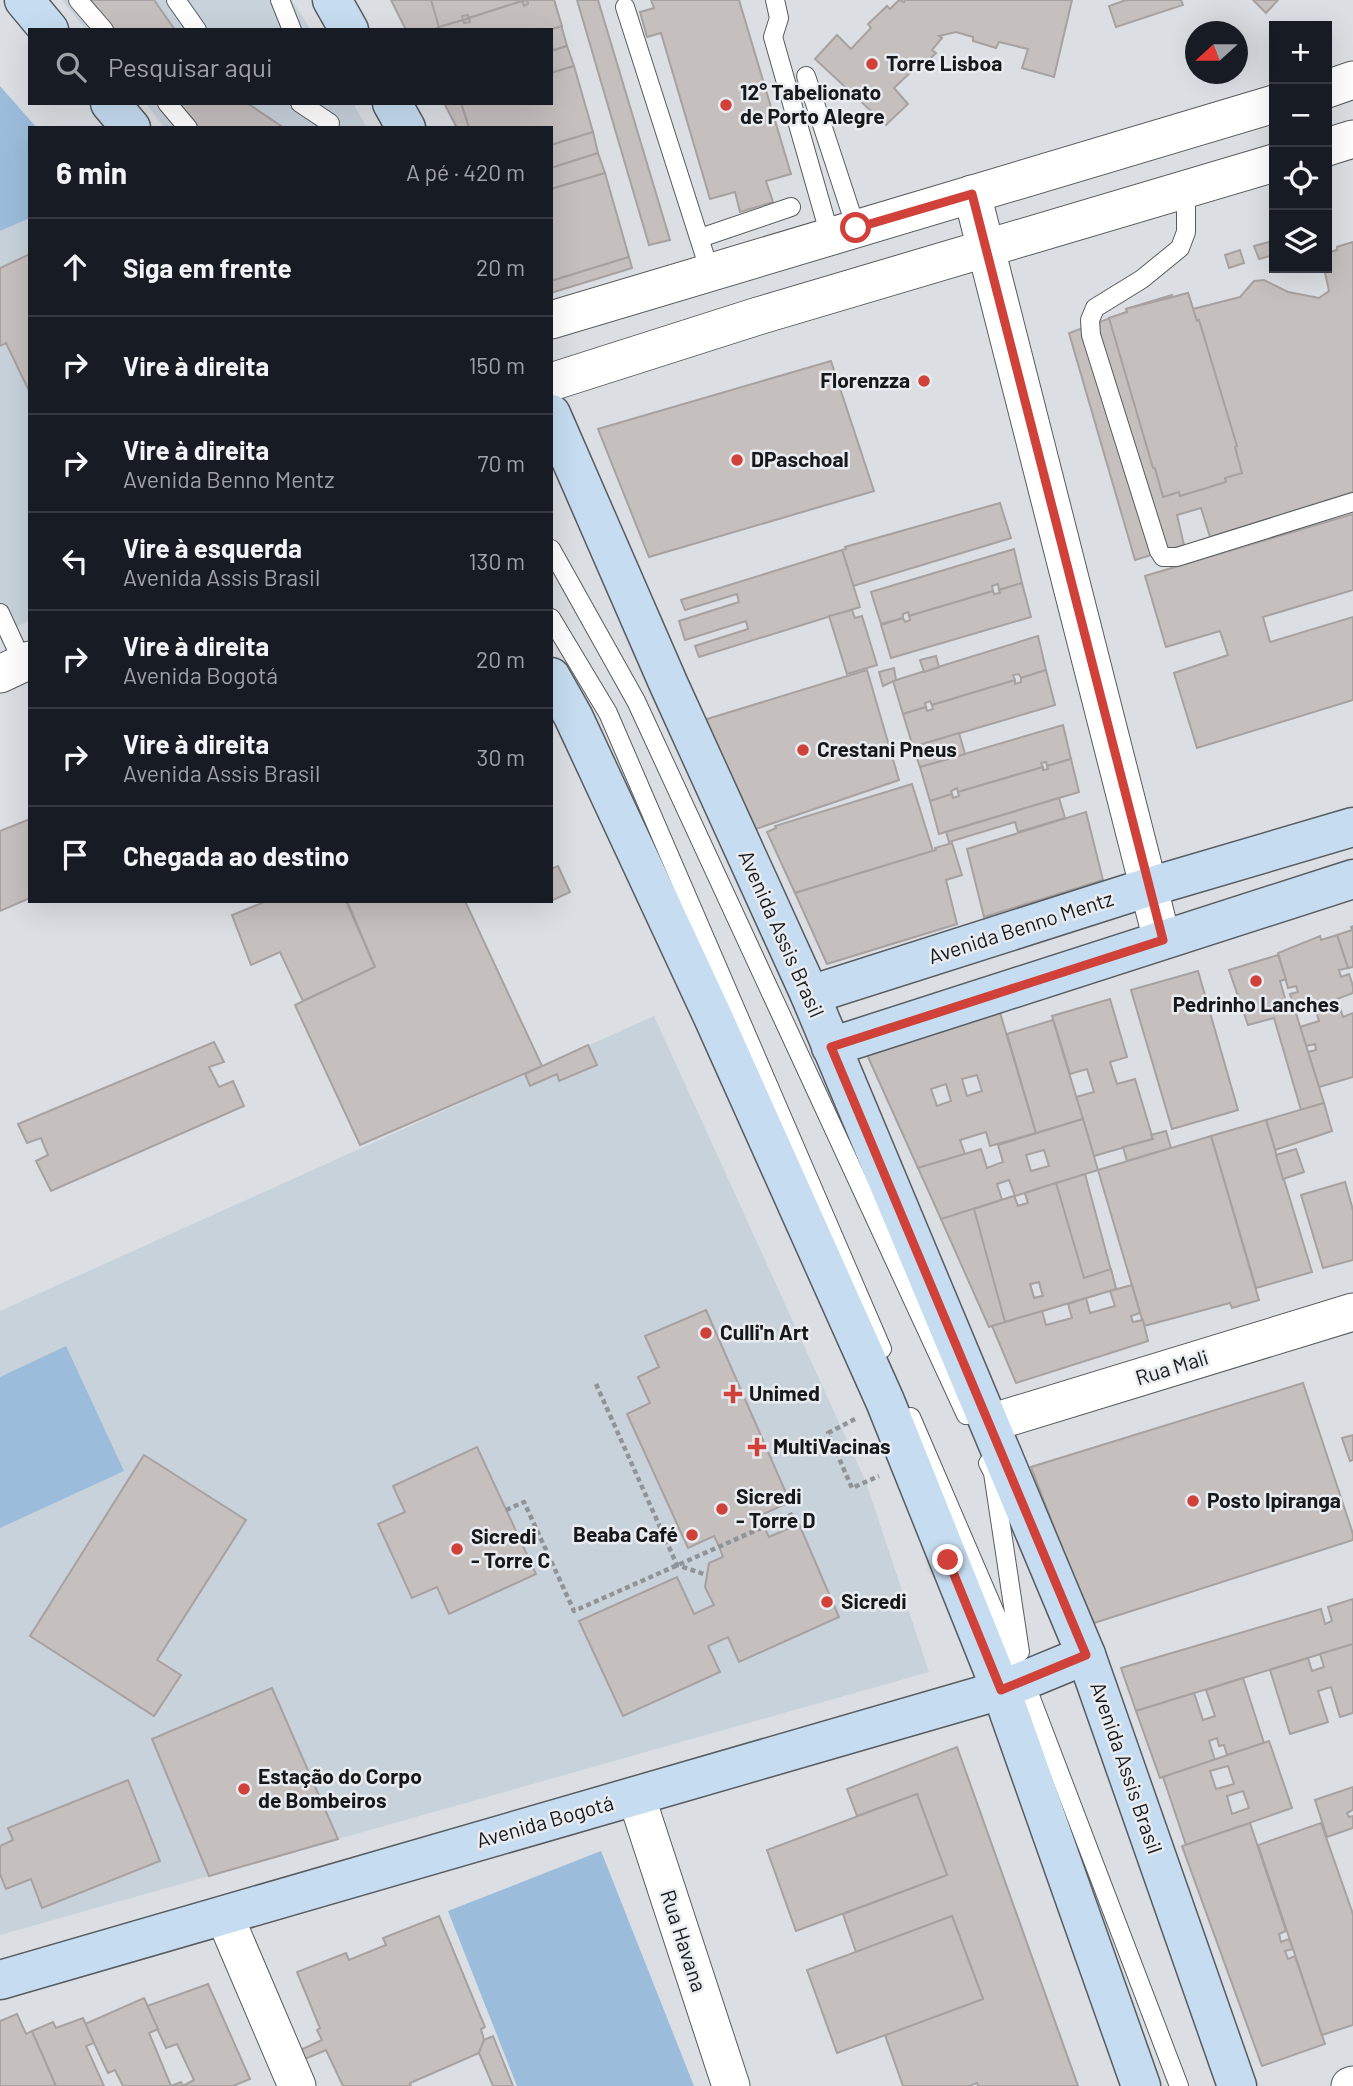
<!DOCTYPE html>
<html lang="pt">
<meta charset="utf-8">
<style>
body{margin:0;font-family:Barlow,sans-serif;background:#242831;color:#f1f3f6}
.controls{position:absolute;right:21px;top:21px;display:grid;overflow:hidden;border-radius:0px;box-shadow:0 7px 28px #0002}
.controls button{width:63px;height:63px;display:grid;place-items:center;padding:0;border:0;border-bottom:2px solid #363941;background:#171b24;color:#f1f3f6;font:35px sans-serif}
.compass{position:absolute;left:1185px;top:21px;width:63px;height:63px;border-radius:50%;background:#171b24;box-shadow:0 7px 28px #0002;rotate:249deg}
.stop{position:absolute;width:21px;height:21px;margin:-16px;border:5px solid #cf4139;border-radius:50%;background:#fff}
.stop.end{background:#cf4139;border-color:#fff;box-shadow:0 2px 7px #0008}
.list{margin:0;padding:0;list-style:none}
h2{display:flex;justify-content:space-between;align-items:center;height:91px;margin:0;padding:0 28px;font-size:30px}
h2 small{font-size:23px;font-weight:400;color:#9ea1a6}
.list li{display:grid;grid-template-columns:46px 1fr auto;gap:21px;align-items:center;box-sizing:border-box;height:98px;padding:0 28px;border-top:2px solid #363941}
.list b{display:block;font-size:26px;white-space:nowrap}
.list p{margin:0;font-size:23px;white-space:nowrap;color:#9ea1a6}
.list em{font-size:23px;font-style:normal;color:#9ea1a6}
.icon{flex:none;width:38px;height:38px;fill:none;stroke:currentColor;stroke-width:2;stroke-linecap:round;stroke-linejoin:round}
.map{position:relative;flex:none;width:1353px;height:2086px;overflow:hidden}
.search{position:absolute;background:#171b24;box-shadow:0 7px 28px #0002;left:28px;top:28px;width:525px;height:77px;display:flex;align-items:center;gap:18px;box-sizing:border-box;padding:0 24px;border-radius:0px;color:#9ea1a6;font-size:26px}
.panel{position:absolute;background:#171b24;box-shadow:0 7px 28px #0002;left:28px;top:126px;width:525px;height:777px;border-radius:0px}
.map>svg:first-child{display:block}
</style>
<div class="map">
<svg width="1353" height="2086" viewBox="0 0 1353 2086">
<rect width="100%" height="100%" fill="#dbdfe3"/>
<g fill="#c8d2db">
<polygon points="62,0 292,0 311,30 86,30"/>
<polygon points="145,103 353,103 367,128 165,128"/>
<polygon points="30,218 30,620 0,635 0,231"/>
<polygon points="654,1016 866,1482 929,1672 338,1839 272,1689 152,1739 209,1876 0,1935 0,1311"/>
</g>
<g fill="#9bbcdb">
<polygon points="0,86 37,128 30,128 30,218 0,231"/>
<polygon points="66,1346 124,1471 0,1528 0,1377"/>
<polygon points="601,1851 694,2086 517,2086 448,1911"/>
</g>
<g fill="#c5bfbe" stroke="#a7a1a0" stroke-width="2" fill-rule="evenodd">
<polygon points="85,0 154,0 175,30 109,30"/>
<polygon points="391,0 527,0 432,30 406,30"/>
<polygon points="431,0 522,0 522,1 469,18 468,15 462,16 463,20 439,27"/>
<polygon points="527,0 554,0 567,46 551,51 551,30 432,30"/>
<polygon points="527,0 554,0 562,26 549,30 440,30 439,27 463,20 464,23 470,22 469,18 522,1 524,6 528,4"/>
<polygon points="577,0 598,0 670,240 649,245"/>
<polygon points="651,0 739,0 791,174 766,181 773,202 740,212 735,192 710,199 661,33 647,37 640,12 654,8"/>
<polygon points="899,0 904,2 905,0 1072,0 1054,77 1022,68 1028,49 999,42 996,48 973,41 973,37 956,32 939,36 942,38 932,50 936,53 917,71 915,68 894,88 908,104 886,125 815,59 837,35 851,49 871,28 868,24 887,6 890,9"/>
<polygon points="1126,0 1181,0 1183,5 1116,27 1109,6"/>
<polygon points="1253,0 1278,0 1266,13"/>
<polygon points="567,46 574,66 551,73 551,51"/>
<polygon points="574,66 593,132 551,145 551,128 469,128 461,103 551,103 551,73"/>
<polygon points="170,103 247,103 284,128 191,128"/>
<polygon points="444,103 461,103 469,128 457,128"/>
<polygon points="593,132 598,153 551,168 551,145"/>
<polygon points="598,153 605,173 551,189 551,168"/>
<polygon points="605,173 629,257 551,281 551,189"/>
<polygon points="1269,242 1274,255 1259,259 1254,246"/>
<polygon points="1353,242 1353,372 1324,268 1327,268 1327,253 1337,250 1337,247"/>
<polygon points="1353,242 1353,492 1210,537 1201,508 1177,515 1184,545 1135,560 1069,333 1127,312 1126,309 1172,295 1173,298 1188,293 1193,309 1240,297 1254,281 1264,280 1288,292 1319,298 1329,291 1324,268 1327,268 1327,253 1337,250 1337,247"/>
<polygon points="1240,250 1244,263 1229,268 1225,255"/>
<polygon points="30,254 30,393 6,343 0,346 0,268"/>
<polygon points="629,257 632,268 551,293 551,281"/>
<polygon points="1188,293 1197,321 1199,320 1237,446 1235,447 1242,473 1225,478 1226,482 1180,496 1179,492 1163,497 1155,468 1153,468 1109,318 1127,312 1126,309"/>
<polygon points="831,361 874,491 649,557 598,429"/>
<polygon points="1000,503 1011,538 853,586 842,550 846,549 845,547"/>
<polygon points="1353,514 1353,590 1263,617 1270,642 1353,617 1353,700 1197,748 1174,673 1228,655 1220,631 1166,647 1145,576"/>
<polygon points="1014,549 1022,583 999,590 998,584 992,586 993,591 909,616 908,612 903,614 903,618 881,624 871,592"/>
<polygon points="842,550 860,607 699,657 695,646 748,629 746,621 685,640 679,621 739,602 737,594 685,610 681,600"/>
<polygon points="1022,583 1031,617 891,658 881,625 903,618 905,622 910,620 909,616 993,591 994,594 1000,593 999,590"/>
<polygon points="852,610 855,618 862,616 877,665 847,674 829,616"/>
<polygon points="1038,636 1046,670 1021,678 1019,674 1013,675 1015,680 932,705 930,701 925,703 926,707 903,714 893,681"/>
<polygon points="936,656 939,667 924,672 920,660"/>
<polygon points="894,668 896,680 883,686 879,672"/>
<polygon points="867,670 899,780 750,831 704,720"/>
<polygon points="1046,670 1055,705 913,747 903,714 926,707 927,711 933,709 932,705 1015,680 1015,684 1021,682 1021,678"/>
<polygon points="1063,725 1071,759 1047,766 1046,762 1041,763 1043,767 958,792 957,788 951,791 952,794 930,801 920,767"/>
<polygon points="959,733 965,754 920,767 916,756 919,755 916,746"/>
<polygon points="1071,759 1079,792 939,834 930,801 952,794 953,798 959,796 958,792 1043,767 1043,770 1048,769 1047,766"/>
<polygon points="912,784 933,851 795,893 767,832 776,828 775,826"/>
<polygon points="1059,798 1065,818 1018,832 1015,822 949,842 946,832"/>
<polygon points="1086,812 1103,880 984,917 967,849"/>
<polygon points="30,819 30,898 0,911 0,831"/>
<polygon points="952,843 962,875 946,880 957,924 827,964 795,893 936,850 935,848"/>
<polygon points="558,866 570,892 551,901 551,869"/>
<polygon points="261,901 346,901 375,967 303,1001 280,952 251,965 232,915 262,903"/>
<polygon points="347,901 465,901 542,1066 360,1145 295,1005 375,967"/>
<polygon points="1353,926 1353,967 1348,968 1337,935 1352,930 1351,927"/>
<polygon points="1337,935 1348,968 1339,970 1341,977 1349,974 1353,986 1353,993 1337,999 1343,1017 1353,1013 1353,1077 1319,1087 1308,1052 1316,1050 1315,1044 1306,1046 1300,1027 1319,1021 1315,1008 1296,1013 1290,994 1298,992 1296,986 1288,988 1278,953 1320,936 1321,940"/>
<polygon points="1278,955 1286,979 1280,981 1288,1009 1294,1007 1324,1103 1301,1110 1274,1018 1248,1025 1229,970"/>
<polygon points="1198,971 1238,1110 1172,1129 1131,990"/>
<polygon points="1110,999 1127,1057 1110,1062 1117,1084 1135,1079 1153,1139 1094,1156 1076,1097 1094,1092 1087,1069 1070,1074 1052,1016"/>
<path d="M998,1006L1036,1133L990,1146L986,1132L960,1140L965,1154L918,1168L864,1048ZM977,1075L982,1091L967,1096L962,1079ZM946,1084L951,1101L937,1106L931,1089Z"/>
<polygon points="1053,1020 1083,1119 1036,1133 1007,1034"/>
<polygon points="214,1042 224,1062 209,1067 219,1087 233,1081 244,1106 51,1191 36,1161 48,1155 41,1138 27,1143 18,1124"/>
<polygon points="588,1045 597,1065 559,1081 557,1074 530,1086 525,1074"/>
<polygon points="1324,1103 1332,1131 1275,1150 1266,1120"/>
<path d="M1083,1119L1098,1170L1015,1196L1009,1180L997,1184L1002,1200L941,1219L918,1168L981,1149L987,1168L1003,1162L998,1145ZM1044,1150L1049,1166L1031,1171L1026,1155Z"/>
<polygon points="1266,1120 1312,1272 1256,1288 1211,1136"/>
<polygon points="1166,1131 1171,1148 1127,1161 1123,1147 1153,1139 1151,1135"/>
<polygon points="1211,1136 1259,1300 1232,1308 1230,1303 1144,1326 1098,1170"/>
<polygon points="1296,1149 1304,1172 1283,1179 1276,1155"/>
<path d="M1085,1174L1116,1289L989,1327L941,1219L1014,1196L1018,1206L1028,1203L1025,1193ZM1039,1282L1043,1296L1034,1298L1030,1284Z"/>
<polygon points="1345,1182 1353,1210 1353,1260 1323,1268 1301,1195"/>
<path d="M1056,1183L1084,1278L1111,1269L1116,1289L1005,1322L974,1209L1014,1196L1018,1206L1028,1203L1025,1193ZM1039,1282L1043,1296L1034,1298L1030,1284Z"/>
<polygon points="1132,1285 1140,1313 1131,1316 1133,1322 1143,1320 1148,1341 1016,1383 992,1326 1042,1311 1046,1325 1072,1318 1068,1304 1086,1298 1090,1313 1115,1306 1110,1291"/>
<polygon points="706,1310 790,1502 759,1516 769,1537 799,1524 839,1617 739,1662 728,1637 708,1646 720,1672 623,1716 579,1621 677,1577 694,1614 714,1605 705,1587 709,1563 723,1557 719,1546 714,1536 688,1548 627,1414 650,1403 638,1377 659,1367 645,1336"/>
<polygon points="1303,1383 1353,1534 1353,1540 1091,1624 1031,1467"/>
<polygon points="1353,1435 1353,1460 1350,1461 1342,1438"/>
<polygon points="477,1447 536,1574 449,1614 437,1587 412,1598 378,1524 405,1512 393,1486"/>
<polygon points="144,1455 246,1520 157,1660 181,1675 154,1716 30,1636"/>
<polygon points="1353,1599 1353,1644 1136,1711 1121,1668 1321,1609 1325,1624 1332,1621 1328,1607"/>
<polygon points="1353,1644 1353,1713 1340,1717 1331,1687 1318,1691 1328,1722 1290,1734 1270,1670 1308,1658 1312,1671 1324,1667 1320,1654"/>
<polygon points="1243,1678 1264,1743 1227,1755 1224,1745 1219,1746 1217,1738 1209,1741 1215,1760 1160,1778 1136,1711 1194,1693 1203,1720 1215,1716 1206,1690"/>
<polygon points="272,1688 338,1839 209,1876 152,1739"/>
<path d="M1269,1741L1292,1808L1186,1845L1163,1777ZM1228,1766L1234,1784L1216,1789L1210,1771ZM1243,1791L1249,1808L1232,1814L1227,1796Z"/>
<polygon points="957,1747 1078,2086 978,2086 977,2083 969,2086 903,2086 885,2035 983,1999 952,1916 856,1952 843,1914 947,1875 917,1794 857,1816 847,1789"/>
<polygon points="128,1780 160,1861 42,1908 31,1879 6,1889 0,1874 0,1846 13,1840 8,1828"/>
<polygon points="1353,1787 1353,1810 1347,1813 1349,1817 1353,1816 1353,1828 1327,1837 1315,1800"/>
<polygon points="917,1794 947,1875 796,1931 767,1850"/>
<polygon points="1250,1823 1286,1931 1279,1934 1281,1942 1289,1939 1293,1949 1285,1951 1288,1959 1295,1956 1325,2044 1262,2066 1182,1846"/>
<polygon points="1321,1823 1353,1914 1353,2025 1322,2035 1258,1845"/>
<polygon points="439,1916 485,2027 481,2029 484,2040 479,2053 410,2083 411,2086 343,2086 326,2050 298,2062 294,2053 322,2040 317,2030 320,2028 297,1972 346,1953 349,1960 386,1945 383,1938"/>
<polygon points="952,1916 983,1999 837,2053 807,1970"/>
<polygon points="208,1984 250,2079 233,2086 183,2086 194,2080 177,2044 166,2048 147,2006"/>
<polygon points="144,1998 158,2029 149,2033 171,2086 181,2082 183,2086 123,2086 115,2070 108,2073 85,2024"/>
<polygon points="17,2014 26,2034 32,2031 56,2086 0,2086 0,2021"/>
<polygon points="83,2018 94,2043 86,2046 104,2086 56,2086 32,2031 53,2022 56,2028"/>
<polygon points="493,2036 513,2086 493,2086 479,2053 484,2040"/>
</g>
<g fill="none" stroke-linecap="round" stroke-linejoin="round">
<defs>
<g id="lane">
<polyline points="78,0 104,30"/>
<polyline points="176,0 197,30"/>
<polyline points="280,0 292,30"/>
<polyline points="775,0 779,18 773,37 830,236"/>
<polyline points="625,7 710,272"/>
<polyline points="806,76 856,228"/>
<polyline points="167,103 188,128"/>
<polyline points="300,103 330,123"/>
<polyline points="1186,189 1186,232 1180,248 1142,279 1095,308 1090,320 1091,335 1159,551 1163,557 1177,557 1353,502"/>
<polyline points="700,238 791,207"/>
<polyline points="551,549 636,701 966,1415"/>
<polyline points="0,613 23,663"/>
<polyline points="551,618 608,713 882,1349"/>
<polyline points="911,1417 1024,1680 1179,2086"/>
<polyline points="988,1463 993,1473 1020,1652"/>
</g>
<g id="street">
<polyline points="1327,89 1353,80"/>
<polyline points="1327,147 1353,139"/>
<polyline points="972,194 1162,940"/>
<polyline points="551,320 1274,104"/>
<polyline points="551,382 758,316 1274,163"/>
<polyline points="0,674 30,660"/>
<polyline points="990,1423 1353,1312"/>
<polyline points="636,1796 731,2086"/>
<polyline points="224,1915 297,2086"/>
<polyline points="1350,2086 1353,2085"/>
</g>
<g id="secondary">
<polyline points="24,0 49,30"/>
<polyline points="332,0 349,30"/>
<polyline points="110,103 131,128"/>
<polyline points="392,103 406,128"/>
<polyline points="551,414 669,685 810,995 1086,1655 1237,2086"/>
<polyline points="551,677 573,716 713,1017 885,1401 1001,1690 1141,2086"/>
<polyline points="810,995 1149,887 1353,827"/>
<polyline points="831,1047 1353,879"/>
<polyline points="0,1980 1001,1690 1086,1655"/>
</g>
</defs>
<use href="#lane" stroke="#585c5f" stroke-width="20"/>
<use href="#street" stroke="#585c5f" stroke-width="39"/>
<use href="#secondary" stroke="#585c5f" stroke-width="41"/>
<g stroke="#919497" stroke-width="4.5" stroke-dasharray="5 3.5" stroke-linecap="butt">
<polyline points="596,1384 677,1565 707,1575"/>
<polyline points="855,1419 828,1433 852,1488 879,1476"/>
<polyline points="506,1510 524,1502 574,1611 795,1513"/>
</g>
<use href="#lane" stroke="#fff" stroke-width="18"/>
<use href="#street" stroke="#fff" stroke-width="37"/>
<use href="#secondary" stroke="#c6ddf1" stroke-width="38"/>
</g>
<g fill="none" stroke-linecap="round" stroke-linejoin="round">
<polyline stroke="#cf4139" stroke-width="9" points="856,228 972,194 1163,940 831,1047 1086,1655 1001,1690 948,1560"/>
</g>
<g fill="#cf4139" stroke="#e8ecf0" stroke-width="2.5">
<circle cx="872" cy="64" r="7"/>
<circle cx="726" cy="105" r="7"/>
<circle cx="924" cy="381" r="7"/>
<circle cx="737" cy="460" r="7"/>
<circle cx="803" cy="750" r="7"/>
<circle cx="1256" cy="981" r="7"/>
<circle cx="706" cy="1333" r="7"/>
<path d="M729.5 1383.5h7v7h7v7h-7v7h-7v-7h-7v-7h7z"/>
<path d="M753.5 1436.5h7v7h7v7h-7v7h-7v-7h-7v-7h7z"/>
<circle cx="1193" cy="1501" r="7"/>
<circle cx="722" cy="1509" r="7"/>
<circle cx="692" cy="1535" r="7"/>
<circle cx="457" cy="1549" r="7"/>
<circle cx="827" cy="1602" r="7"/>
<circle cx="244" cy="1789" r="7"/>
</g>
<g text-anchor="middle" stroke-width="5" stroke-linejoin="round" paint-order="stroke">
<g font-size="21" font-weight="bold" fill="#171819" stroke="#e8ecf0" text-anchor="start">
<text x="886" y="71">Torre Lisboa</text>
<text x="740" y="100">12° Tabelionato<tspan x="740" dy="24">de Porto Alegre</tspan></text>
<text x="910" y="388" text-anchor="end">Florenzza</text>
<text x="751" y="467">DPaschoal</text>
<text x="817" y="757">Crestani Pneus</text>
<text x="1256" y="1012" text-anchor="middle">Pedrinho Lanches</text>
<text x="720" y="1340">Culli'n Art</text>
<text x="749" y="1401">Unimed</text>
<text x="773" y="1454">MultiVacinas</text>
<text x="736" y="1504">Sicredi<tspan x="736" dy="24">- Torre D</tspan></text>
<text x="1207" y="1508">Posto Ipiranga</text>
<text x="678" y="1542" text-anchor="end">Beaba Café</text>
<text x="471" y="1544">Sicredi<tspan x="471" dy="24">- Torre C</tspan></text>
<text x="841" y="1609">Sicredi</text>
<text x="258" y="1784">Estação do Corpo<tspan x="258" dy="24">de Bombeiros</tspan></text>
</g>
<g font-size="21" fill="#171819" stroke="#e8ecf0">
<text transform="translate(1021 928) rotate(-18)" y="7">Avenida Benno Mentz</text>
<text transform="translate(781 934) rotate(66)" y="7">Avenida Assis Brasil</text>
<text transform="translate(1172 1368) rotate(-17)" y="7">Rua Mali</text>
<text transform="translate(1126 1768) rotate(71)" y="7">Avenida Assis Brasil</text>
<text transform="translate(545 1822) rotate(-16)" y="7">Avenida Bogotá</text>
<text transform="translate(683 1941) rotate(72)" y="7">Rua Havana</text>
</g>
</g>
</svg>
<div class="controls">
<button>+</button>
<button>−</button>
<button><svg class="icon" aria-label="locate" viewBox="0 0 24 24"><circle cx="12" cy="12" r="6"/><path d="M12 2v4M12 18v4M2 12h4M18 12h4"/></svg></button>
<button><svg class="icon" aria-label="layers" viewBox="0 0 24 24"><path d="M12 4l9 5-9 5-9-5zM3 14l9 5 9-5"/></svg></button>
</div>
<svg class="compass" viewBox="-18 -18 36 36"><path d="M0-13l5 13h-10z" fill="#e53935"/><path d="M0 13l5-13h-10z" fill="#9ea1a6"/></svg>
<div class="stop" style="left:856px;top:228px"></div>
<div class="stop end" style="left:948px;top:1560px"></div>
<div class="search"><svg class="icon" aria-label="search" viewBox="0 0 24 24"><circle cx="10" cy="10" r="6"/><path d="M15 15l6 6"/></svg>Pesquisar aqui</div>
<section class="panel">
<h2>6 min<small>A pé · 420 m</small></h2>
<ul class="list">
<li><svg class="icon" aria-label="ahead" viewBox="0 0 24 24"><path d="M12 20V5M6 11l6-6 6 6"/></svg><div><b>Siga em frente</b></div><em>20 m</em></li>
<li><svg class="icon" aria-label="right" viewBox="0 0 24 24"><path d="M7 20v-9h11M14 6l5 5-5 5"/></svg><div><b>Vire à direita</b></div><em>150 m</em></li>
<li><svg class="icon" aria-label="right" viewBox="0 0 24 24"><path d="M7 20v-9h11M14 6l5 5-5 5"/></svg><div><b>Vire à direita</b><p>Avenida Benno Mentz</p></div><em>70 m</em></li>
<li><svg class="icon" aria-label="left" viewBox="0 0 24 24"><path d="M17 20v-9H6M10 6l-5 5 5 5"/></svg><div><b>Vire à esquerda</b><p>Avenida Assis Brasil</p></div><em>130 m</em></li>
<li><svg class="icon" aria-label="right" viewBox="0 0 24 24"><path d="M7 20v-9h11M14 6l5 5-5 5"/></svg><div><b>Vire à direita</b><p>Avenida Bogotá</p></div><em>20 m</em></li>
<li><svg class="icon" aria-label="right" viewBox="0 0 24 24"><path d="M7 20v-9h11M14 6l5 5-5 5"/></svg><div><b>Vire à direita</b><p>Avenida Assis Brasil</p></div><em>30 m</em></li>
<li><svg class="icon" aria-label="arrive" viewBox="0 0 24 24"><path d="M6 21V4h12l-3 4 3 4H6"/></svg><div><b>Chegada ao destino</b></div></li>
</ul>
</section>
</div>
